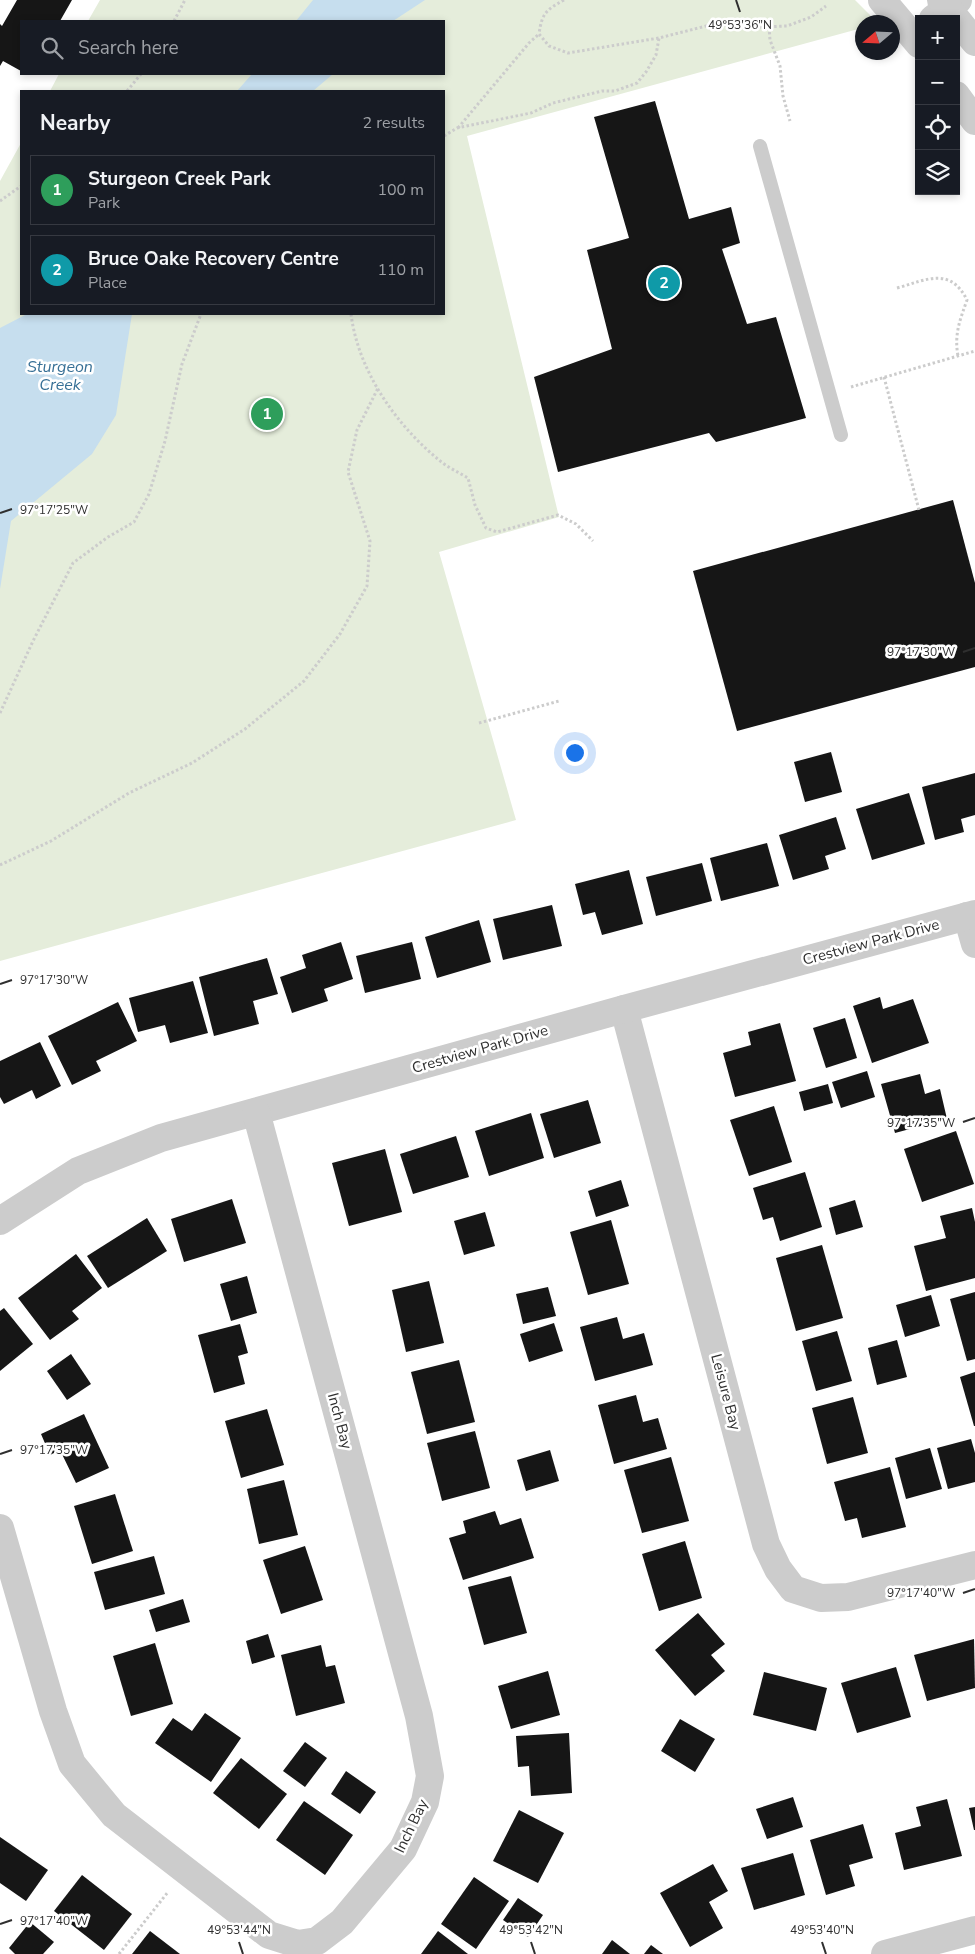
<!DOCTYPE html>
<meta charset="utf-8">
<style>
body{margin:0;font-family:"Nunito Sans",sans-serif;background:#20242c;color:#f1f3f6}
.controls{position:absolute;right:15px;top:15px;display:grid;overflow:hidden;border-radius:0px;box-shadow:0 2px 8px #0003}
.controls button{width:45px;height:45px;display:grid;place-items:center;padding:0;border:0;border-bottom:1px solid #363941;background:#171b24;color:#f1f3f6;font:25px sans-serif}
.compass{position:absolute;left:855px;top:15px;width:45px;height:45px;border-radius:50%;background:#171b24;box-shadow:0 2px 8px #0003;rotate:251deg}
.you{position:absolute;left:574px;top:752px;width:18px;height:18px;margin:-12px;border:4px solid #fff;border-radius:50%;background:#1a73e8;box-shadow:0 0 0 8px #1a73e833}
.badge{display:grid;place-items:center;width:32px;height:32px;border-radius:50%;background:#7c3aed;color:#fff;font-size:16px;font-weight:700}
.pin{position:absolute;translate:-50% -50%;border:2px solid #fff;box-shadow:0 1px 5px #0006}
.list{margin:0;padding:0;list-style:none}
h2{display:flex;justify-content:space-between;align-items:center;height:65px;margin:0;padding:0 20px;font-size:21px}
h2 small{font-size:16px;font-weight:400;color:#9ea1a6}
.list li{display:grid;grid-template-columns:32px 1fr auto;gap:15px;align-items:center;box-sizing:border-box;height:70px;margin:0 10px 10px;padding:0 10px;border:1px solid #363941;border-radius:0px}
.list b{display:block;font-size:19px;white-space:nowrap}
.list p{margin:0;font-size:16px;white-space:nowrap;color:#9ea1a6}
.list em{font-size:16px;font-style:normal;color:#9ea1a6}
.icon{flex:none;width:28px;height:28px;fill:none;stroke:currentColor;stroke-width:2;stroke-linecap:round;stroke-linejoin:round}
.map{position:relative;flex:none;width:975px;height:1954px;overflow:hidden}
.search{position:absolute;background:#171b24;box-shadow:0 2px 8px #0003;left:20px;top:20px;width:425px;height:55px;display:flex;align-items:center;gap:12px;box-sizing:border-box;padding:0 18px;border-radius:0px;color:#9ea1a6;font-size:19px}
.panel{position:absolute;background:#171b24;box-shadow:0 2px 8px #0003;left:20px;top:90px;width:425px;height:225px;border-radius:0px}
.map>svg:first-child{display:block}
</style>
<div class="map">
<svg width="975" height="1954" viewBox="0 0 975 1954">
<rect width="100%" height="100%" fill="#fff"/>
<polygon fill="#e5eddb" points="100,0 855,0 876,21 862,22 862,28 467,136 559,517 439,552 516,820 0,961 0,181 21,143 21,314 444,314 444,91 50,91 59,74 444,74 444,21 88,21"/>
<g fill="#c6deee">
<polygon points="313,0 425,0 393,21 296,21"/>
<polygon points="252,74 333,74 313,91 237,91"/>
<polygon points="27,314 132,314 116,415 92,454 11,521 0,589 0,328"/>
</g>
<g fill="#161616">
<polygon points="17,0 72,0 60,21 21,21 21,71 3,61 0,66 0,24 2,26"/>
<polygon points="655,101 689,219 731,207 740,243 722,249 747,324 776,317 806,418 716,442 709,433 558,472 534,377 612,349 587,250 629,238 594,117"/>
<polygon points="953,500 975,583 975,667 737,731 693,571"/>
<polygon points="831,752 842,792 805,802 794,762"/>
<polygon points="975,773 975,815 961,819 964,832 935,840 922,787"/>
<polygon points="909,793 925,844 872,860 856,809"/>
<polygon points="836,817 846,849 825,856 829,869 793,880 779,835"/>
<polygon points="767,843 779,886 721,901 710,858"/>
<polygon points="702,863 712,901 656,916 646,877"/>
<polygon points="629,870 643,924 602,935 595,912 583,915 575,884"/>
<polygon points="552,905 562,946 503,960 493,919"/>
<polygon points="479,920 491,962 437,978 425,937"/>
<polygon points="341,942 353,979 324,989 328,1001 292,1013 280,977 306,968 302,955"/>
<polygon points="412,942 421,979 365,993 356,956"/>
<polygon points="267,958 278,994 253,1001 259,1024 214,1036 199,977"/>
<polygon points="193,981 208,1033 170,1043 165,1025 138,1032 129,998"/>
<polygon points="880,997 883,1009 913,999 929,1043 872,1063 853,1006"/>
<polygon points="118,1002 137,1041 96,1061 101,1071 72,1085 48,1036"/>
<polygon points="845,1018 857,1058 826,1068 813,1028"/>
<polygon points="780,1023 796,1081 735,1097 723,1053 751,1045 748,1032"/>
<polygon points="40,1042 61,1086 36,1099 32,1090 4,1104 0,1097 0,1061"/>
<polygon points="867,1071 875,1097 841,1108 832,1082"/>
<polygon points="920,1074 925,1094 940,1089 947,1119 895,1133 881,1084"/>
<polygon points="828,1084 833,1103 804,1111 799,1092"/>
<polygon points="588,1100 601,1143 554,1158 540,1114"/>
<polygon points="774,1106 792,1162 749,1176 730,1120"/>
<polygon points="531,1113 544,1158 489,1176 475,1131"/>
<polygon points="956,1131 974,1184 922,1202 904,1149"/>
<polygon points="456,1136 469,1177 413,1194 400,1154"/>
<polygon points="385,1149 402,1212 349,1226 332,1163"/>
<polygon points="805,1172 822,1227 780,1241 773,1217 763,1220 753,1188"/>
<polygon points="621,1180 629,1206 596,1217 588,1191"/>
<polygon points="232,1199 246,1243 184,1262 171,1219"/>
<polygon points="855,1200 863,1227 836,1235 829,1208"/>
<polygon points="972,1208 975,1222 975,1278 926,1291 914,1246 946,1238 940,1216"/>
<polygon points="485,1212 495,1246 464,1255 454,1221"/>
<polygon points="147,1218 167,1251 108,1288 87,1256"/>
<polygon points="611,1220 629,1284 588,1295 570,1232"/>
<polygon points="822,1245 843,1318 796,1331 776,1258"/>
<polygon points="76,1254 102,1288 72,1311 79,1319 50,1340 18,1298"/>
<polygon points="247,1276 257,1313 231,1321 220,1284"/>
<polygon points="429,1281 444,1343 406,1352 392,1290"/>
<polygon points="548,1287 556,1316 523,1324 516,1294"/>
<polygon points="975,1292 975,1359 967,1361 950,1299"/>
<polygon points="931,1295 940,1326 905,1337 896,1305"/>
<polygon points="4,1308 33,1344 0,1371 0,1311"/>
<polygon points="617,1317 623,1339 644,1333 653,1365 595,1381 580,1327"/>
<polygon points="554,1323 563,1351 529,1362 520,1334"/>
<polygon points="240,1324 248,1353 238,1356 245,1384 214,1393 198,1335"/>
<polygon points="837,1331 852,1381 816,1391 802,1341"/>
<polygon points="897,1340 907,1377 877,1385 868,1348"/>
<polygon points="71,1354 91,1384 67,1400 47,1371"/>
<polygon points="459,1360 475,1422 427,1434 411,1372"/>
<polygon points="975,1372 975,1426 974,1426 960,1377"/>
<polygon points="636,1395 643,1422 658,1418 667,1449 614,1464 598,1405"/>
<polygon points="853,1397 868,1453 827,1464 812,1408"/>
<polygon points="267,1409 284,1465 241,1478 225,1421"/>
<polygon points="84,1414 109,1468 76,1483 60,1450 50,1455 41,1434"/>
<polygon points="475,1431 490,1488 442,1501 427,1443"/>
<polygon points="971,1439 975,1453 975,1482 948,1489 937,1448"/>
<polygon points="930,1448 942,1489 906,1499 895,1458"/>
<polygon points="550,1450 559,1481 526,1491 517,1460"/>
<polygon points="671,1457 689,1521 642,1533 624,1470"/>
<polygon points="890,1467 906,1527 862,1538 857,1518 845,1521 834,1482"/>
<polygon points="284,1480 298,1535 259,1544 247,1489"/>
<polygon points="115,1494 133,1551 92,1564 74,1506"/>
<polygon points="495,1511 500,1525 521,1518 534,1558 463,1580 449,1538 466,1533 463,1521"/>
<polygon points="685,1541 702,1598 659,1611 642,1554"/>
<polygon points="305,1546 323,1600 281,1614 263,1560"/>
<polygon points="154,1556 165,1594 105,1610 94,1572"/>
<polygon points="511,1576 527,1633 484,1645 468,1587"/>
<polygon points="183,1599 190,1622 156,1632 149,1610"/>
<polygon points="698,1613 725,1644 711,1655 725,1671 695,1696 655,1650"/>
<polygon points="268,1634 275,1657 252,1664 246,1641"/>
<polygon points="974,1639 975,1688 927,1701 914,1655"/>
<polygon points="155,1643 173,1704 131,1716 113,1656"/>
<polygon points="321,1645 326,1667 335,1665 345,1703 296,1716 281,1655"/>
<polygon points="896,1667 911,1717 857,1733 841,1683"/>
<polygon points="548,1671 560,1715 511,1729 498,1686"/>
<polygon points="764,1672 827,1688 816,1731 753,1715"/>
<polygon points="205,1713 241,1738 211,1782 155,1743 173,1718 192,1731"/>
<polygon points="680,1719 715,1739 695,1772 661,1751"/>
<polygon points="569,1733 572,1793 531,1796 529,1766 518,1767 516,1736"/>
<polygon points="305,1742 327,1758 305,1787 283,1771"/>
<polygon points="241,1758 287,1794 259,1829 213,1793"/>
<polygon points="346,1771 376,1792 360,1814 331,1794"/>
<polygon points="793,1797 803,1827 767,1839 756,1809"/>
<polygon points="947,1799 962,1856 904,1870 895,1833 921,1826 916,1807"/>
<polygon points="304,1801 353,1835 325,1875 276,1840"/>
<polygon points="975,1807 975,1830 974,1830 969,1808"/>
<polygon points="519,1810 564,1833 538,1883 493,1861"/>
<polygon points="863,1824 873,1858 849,1865 855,1886 826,1895 810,1840"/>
<polygon points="0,1837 48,1870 26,1901 0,1883"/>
<polygon points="793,1853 805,1895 754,1910 741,1868"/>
<polygon points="713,1864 728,1891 709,1902 723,1928 690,1947 660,1893"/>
<polygon points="82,1875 132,1914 104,1950 54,1911"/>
<polygon points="474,1877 509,1901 476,1949 441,1924"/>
<polygon points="518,1898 543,1915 528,1937 503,1920"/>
<polygon points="30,1922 54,1942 43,1954 15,1954 9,1948"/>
<polygon points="150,1931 180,1954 132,1954"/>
<polygon points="438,1931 468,1954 421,1954"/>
<polygon points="612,1940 630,1954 602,1954"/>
<polygon points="651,1945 663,1954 644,1954"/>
</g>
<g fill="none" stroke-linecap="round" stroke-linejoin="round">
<g stroke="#ccc" stroke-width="3" stroke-dasharray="2.5 2.5" stroke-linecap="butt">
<path d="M564,0C546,10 542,13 539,34L549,46L568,53L659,38"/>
<polyline points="174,21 185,0"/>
<polyline points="769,27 770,40 780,66 783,96 790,121"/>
<polyline points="127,91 141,74"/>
<polyline points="458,128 529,43 539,34"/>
<polyline points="444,136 457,128 531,113 553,103 602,91 615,91 637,83 646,72 656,55 659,38 714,24 761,27 787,26 811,17 826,6"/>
<polyline points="0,201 21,186"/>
<path d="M897,288C926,280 950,266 967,300C960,320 954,334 958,356"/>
<path d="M351,314C358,370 395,424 439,460C447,467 458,472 468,478L475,505L486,528L497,532L558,515L576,524L593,541"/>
<polyline points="884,377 919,510"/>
<polyline points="851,387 975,351"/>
<polyline points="0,713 33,641 73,563 108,537 134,522 149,494 165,441 182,364 201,314"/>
<polyline points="479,723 559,701"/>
<polyline points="0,865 51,841 129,793 192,763 245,729 304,681 340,634 367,586 370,541 348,472 357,430 378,388"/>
<polyline points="119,1954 168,1892"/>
</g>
<polyline stroke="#ccc" stroke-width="14" points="760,146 841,435"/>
<g stroke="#ccc" stroke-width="28">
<polyline points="933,19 958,0"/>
<polyline points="967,916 975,944"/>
<polyline points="624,1009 766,1544 778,1569 793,1589 821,1598 848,1597 975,1565"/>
<polyline points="0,1221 78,1171 161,1138 624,1009 975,914"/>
<polyline points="0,1528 53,1711 72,1764 114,1815 269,1935 298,1944 317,1941 342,1922 403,1849 425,1802 430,1776 419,1716 256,1112"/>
<polyline points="885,1954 975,1930"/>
</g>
<g stroke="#ccc" stroke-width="28">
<polyline points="882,0 919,44"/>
<polyline points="941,0 975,42"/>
<polyline points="956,95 975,121"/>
</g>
</g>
<path fill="none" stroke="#2f2f2f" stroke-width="2" d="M736,0L740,12M0,513L12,509M963,652L975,648M0,984L12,980M963,1122L975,1118M0,1454L12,1450M963,1593L975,1589M0,1924L12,1920M239,1942L243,1954M531,1942L535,1954M822,1942L826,1954"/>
<g text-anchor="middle" stroke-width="5" stroke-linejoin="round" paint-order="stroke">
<g font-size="15" fill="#2f2f2f" stroke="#fff">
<text transform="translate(871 942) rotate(-15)" y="5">Crestview Park Drive</text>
<text transform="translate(480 1049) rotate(-16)" y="5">Crestview Park Drive</text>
<text transform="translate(726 1392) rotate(75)" y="5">Leisure Bay</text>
<text transform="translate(340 1421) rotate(75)" y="5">Inch Bay</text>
<text transform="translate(411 1826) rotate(-64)" y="5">Inch Bay</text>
</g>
<g font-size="16" font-style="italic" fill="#377096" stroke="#fff">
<text x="60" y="372">Sturgeon<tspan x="60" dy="18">Creek</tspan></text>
</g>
</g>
<g font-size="12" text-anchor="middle" fill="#2f2f2f" stroke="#fff" stroke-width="5" stroke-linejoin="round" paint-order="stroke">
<text x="740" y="29">49°53'36"N</text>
<text x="54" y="514">97°17'25"W</text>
<text x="921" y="656">97°17'30"W</text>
<text x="54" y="984">97°17'30"W</text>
<text x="921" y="1127">97°17'35"W</text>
<text x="54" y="1454">97°17'35"W</text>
<text x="921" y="1597">97°17'40"W</text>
<text x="54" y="1925">97°17'40"W</text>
<text x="239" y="1934">49°53'44"N</text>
<text x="531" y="1934">49°53'42"N</text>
<text x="822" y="1934">49°53'40"N</text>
</g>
</svg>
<div class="controls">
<button>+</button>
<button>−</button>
<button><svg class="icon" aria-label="locate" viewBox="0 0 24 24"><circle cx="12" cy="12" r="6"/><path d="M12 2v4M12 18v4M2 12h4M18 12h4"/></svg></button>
<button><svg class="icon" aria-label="layers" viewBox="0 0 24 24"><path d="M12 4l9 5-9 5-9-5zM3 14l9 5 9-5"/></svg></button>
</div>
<svg class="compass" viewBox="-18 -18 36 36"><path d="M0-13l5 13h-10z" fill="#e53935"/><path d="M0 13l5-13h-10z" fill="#9ea1a6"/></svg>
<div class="you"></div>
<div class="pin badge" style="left:267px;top:414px;background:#2e9e5b">1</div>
<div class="pin badge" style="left:664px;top:283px;background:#0f9aa8">2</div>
<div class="search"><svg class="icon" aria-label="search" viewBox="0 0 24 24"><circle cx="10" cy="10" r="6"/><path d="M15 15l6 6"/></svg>Search here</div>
<section class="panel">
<h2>Nearby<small>2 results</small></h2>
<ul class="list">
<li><span class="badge" style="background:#2e9e5b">1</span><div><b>Sturgeon Creek Park</b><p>Park</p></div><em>100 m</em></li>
<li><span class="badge" style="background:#0f9aa8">2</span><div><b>Bruce Oake Recovery Centre</b><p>Place</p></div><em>110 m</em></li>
</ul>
</section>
</div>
